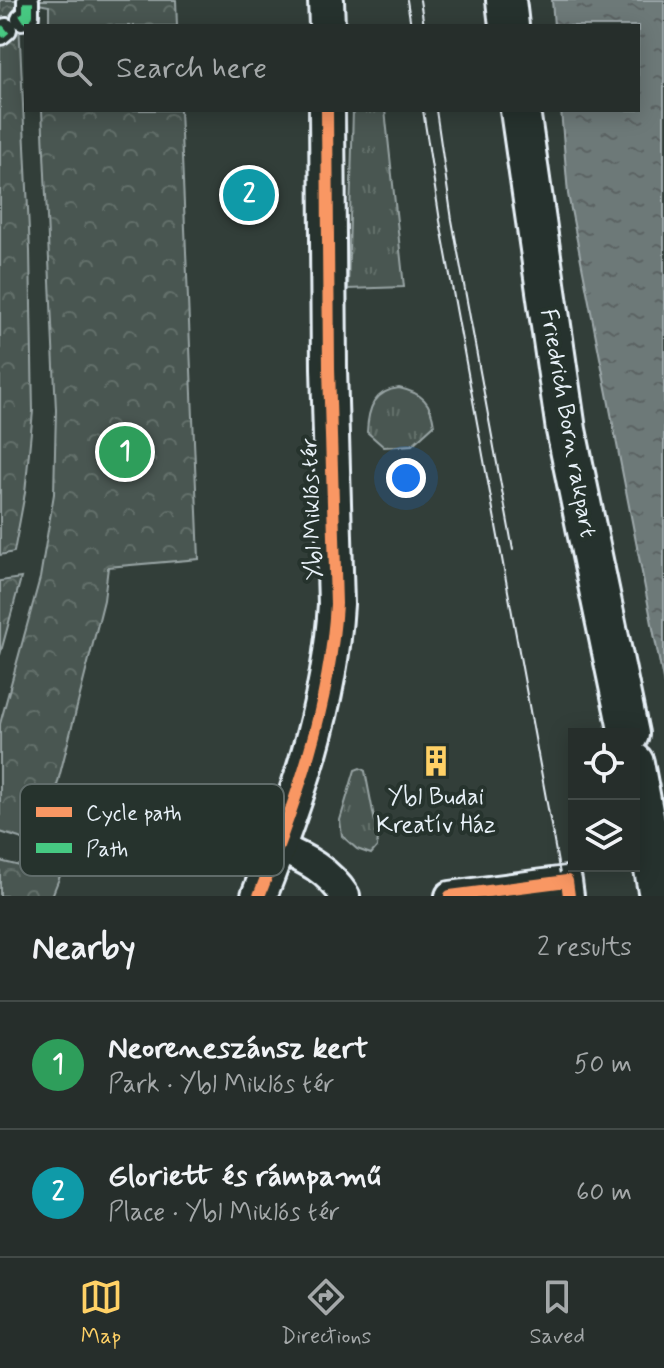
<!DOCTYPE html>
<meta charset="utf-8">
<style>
body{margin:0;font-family:Mynerve,sans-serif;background:#2e3633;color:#f1f3f6}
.controls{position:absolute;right:24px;bottom:24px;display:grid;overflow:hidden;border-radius:0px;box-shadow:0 4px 20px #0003}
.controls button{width:72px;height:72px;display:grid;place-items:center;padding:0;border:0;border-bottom:2px solid #424a47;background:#262e2b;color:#f1f3f6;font:40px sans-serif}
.you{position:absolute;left:406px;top:478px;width:28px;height:28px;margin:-20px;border:6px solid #fff;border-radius:50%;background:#1a73e8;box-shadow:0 0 0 12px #1a73e833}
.badge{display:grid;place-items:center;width:52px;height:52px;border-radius:50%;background:#ffd166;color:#fff;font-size:26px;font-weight:700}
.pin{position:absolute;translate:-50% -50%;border:4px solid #fff;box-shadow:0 2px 8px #0006}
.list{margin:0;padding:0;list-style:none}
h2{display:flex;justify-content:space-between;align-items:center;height:104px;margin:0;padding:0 32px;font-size:34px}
h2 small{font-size:26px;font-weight:400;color:#a4a8a9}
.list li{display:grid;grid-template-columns:52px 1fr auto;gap:24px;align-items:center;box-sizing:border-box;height:128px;padding:0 32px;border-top:2px solid #424a47}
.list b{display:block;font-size:30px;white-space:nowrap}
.list p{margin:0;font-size:26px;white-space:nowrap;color:#a4a8a9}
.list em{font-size:26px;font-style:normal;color:#a4a8a9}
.icon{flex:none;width:44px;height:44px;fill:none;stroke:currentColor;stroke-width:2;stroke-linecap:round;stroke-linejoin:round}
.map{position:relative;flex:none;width:664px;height:896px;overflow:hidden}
.search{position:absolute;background:#262e2b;box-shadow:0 4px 20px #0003;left:24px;right:24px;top:24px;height:88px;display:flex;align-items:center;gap:20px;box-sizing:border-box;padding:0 28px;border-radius:0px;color:#a4a8a9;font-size:30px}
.sheet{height:360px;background:#262e2b}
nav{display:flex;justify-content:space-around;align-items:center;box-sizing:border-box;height:112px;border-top:2px solid #424a47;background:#262e2b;font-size:22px;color:#a4a8a9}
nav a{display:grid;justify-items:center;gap:4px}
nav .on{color:#ffd166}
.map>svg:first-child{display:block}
</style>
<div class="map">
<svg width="664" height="896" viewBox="0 0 664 896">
<defs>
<pattern id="grass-tufts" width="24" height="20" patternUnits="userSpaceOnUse" patternTransform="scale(2)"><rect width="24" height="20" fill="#495651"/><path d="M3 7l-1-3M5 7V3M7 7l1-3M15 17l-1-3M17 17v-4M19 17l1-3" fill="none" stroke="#636f6b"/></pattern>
<pattern id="park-crowns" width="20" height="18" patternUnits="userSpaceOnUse" patternTransform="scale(2)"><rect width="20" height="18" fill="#495651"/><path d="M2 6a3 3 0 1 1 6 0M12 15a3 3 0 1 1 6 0" fill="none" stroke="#636f6b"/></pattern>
<pattern id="water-ripples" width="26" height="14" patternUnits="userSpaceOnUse" patternTransform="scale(2)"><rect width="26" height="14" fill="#6d7978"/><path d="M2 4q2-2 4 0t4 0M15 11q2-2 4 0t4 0" fill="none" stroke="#5b6363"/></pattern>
</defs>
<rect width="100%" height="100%" fill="#323e39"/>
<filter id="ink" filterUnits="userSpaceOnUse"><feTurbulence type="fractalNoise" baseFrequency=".0125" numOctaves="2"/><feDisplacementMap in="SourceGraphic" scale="16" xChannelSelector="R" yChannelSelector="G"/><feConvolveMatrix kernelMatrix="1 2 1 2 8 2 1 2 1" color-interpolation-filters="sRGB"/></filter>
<g filter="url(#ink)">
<g fill="url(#grass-tufts)" stroke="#98a4a4" stroke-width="2">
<polygon points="353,110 385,110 404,287 348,289"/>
<path d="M399,388C422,393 431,402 434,425L412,445L384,447L367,432C368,408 374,391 399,388Z"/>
<polygon points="360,768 365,771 378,838 377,847 371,854 357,849 342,836 340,820 355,770"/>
</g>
<g fill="url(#park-crowns)" stroke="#98a4a4" stroke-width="2">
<polygon points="0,0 18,0 30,251 33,411 25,493 14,552 0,555"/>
<polygon points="38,0 176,0 177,26 49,26 49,6 38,4"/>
<polygon points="42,110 180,110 199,559 108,567 104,600 42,845 0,832 0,724 40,578 54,494 56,410"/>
<polygon points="21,578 0,655 0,581"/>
<polygon points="0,861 60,876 52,896 0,896"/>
</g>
<polygon fill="url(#water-ripples)" stroke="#9ea9ab" stroke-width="2" points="552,0 664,0 664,685 568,194 561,110 638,110 638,26 554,26"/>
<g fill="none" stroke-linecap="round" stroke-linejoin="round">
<defs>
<g id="pedestrian">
<polyline points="22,19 28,15 28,0"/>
<polyline points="0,34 6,29"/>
</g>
<g id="minor">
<path d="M278,847C306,859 328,870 345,896"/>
<polyline points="450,896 567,881 569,896"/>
</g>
<g id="tertiary">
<polyline points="326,0 327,26"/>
<path d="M259,896C296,801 330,707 336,604L329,368L327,110"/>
</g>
<g id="secondary">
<polyline points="506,0 509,26"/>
<polyline points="520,110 566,430 629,734"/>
<polyline points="634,763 659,896"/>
</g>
</defs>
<use href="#pedestrian" stroke="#e8f1f8" stroke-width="26"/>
<use href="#minor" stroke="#e8f1f8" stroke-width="34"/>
<use href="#tertiary" stroke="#e8f1f8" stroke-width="40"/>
<use href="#secondary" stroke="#e8f1f8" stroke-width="44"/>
<use href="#pedestrian" stroke="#26332d" stroke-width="20"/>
<use href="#minor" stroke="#26332d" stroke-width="28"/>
<use href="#tertiary" stroke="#26332d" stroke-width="34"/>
<use href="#secondary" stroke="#26332d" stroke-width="38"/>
<g stroke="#e8f1f8" stroke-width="2">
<polyline points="407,0 411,26"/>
<polyline points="420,0 424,26"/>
<polyline points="423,110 440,221 564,896"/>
<polyline points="436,110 452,220 513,550"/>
</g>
<g stroke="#46c982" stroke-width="10" stroke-dasharray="20 10" stroke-linecap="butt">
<polyline points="22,19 28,15 28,0"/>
<polyline points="0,34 6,29"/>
</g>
<defs>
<g id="cycleway">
<path d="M259,896C296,801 330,707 336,604L329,368L327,110"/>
<polyline points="450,896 567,881 569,896"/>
</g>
</defs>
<use href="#cycleway" stroke="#26332d" stroke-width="17"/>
<use href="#cycleway" stroke="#f99763" stroke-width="12"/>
</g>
</g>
<defs>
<symbol id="building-bare" viewBox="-9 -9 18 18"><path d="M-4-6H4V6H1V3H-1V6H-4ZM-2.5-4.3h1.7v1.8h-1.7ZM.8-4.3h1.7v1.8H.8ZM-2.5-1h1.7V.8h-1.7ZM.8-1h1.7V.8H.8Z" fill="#ffd166" stroke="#26332d" stroke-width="2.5" paint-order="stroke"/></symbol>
</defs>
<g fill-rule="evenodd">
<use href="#building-bare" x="414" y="739" width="44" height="44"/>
</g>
<g text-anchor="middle" stroke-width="8" stroke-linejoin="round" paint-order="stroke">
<g font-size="24" fill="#e8f1f8" stroke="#26332d">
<text transform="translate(569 423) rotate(80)" y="8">Friedrich Born rakpart</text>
<text transform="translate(311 509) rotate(-92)" y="8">Ybl Miklós tér</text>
</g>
<g font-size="24" fill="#e8f1f8" stroke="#26332d">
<text x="436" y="804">Ybl Budai<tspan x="436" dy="28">Kreatív Ház</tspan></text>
</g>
</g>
<rect x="20" y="784" width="264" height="92" rx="12" fill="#26332d" stroke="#606c6a" stroke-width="2"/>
<rect x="36" y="807" width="36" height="10" fill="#f99763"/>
<rect x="36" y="843" width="36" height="10" fill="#46c982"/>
<g font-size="22" fill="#e8f1f8">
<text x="86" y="820">Cycle path</text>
<text x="86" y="856">Path</text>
</g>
</svg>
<div class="controls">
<button><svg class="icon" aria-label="locate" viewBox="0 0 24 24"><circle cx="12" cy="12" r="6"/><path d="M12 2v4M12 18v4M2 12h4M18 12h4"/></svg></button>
<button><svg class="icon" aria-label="layers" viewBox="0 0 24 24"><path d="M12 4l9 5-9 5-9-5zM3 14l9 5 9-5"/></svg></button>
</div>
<div class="you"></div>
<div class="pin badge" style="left:125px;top:452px;background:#2e9e5b">1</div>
<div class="pin badge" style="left:249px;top:195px;background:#0f9aa8">2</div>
<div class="search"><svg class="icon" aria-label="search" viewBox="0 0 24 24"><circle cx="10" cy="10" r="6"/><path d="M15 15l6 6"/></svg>Search here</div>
</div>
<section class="sheet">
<h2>Nearby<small>2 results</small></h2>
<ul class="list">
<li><span class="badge" style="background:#2e9e5b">1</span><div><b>Neoreneszánsz kert</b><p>Park · Ybl Miklós tér</p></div><em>50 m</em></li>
<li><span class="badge" style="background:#0f9aa8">2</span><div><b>Gloriett és rámpamű</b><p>Place · Ybl Miklós tér</p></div><em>60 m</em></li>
</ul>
</section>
<nav>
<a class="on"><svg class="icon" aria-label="map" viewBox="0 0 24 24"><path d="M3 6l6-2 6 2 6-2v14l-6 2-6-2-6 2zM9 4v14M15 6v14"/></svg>Map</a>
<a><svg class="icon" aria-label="directions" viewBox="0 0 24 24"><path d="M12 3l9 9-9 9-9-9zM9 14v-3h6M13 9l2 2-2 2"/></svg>Directions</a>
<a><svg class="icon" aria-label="saved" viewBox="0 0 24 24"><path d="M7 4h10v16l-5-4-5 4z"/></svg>Saved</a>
</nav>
